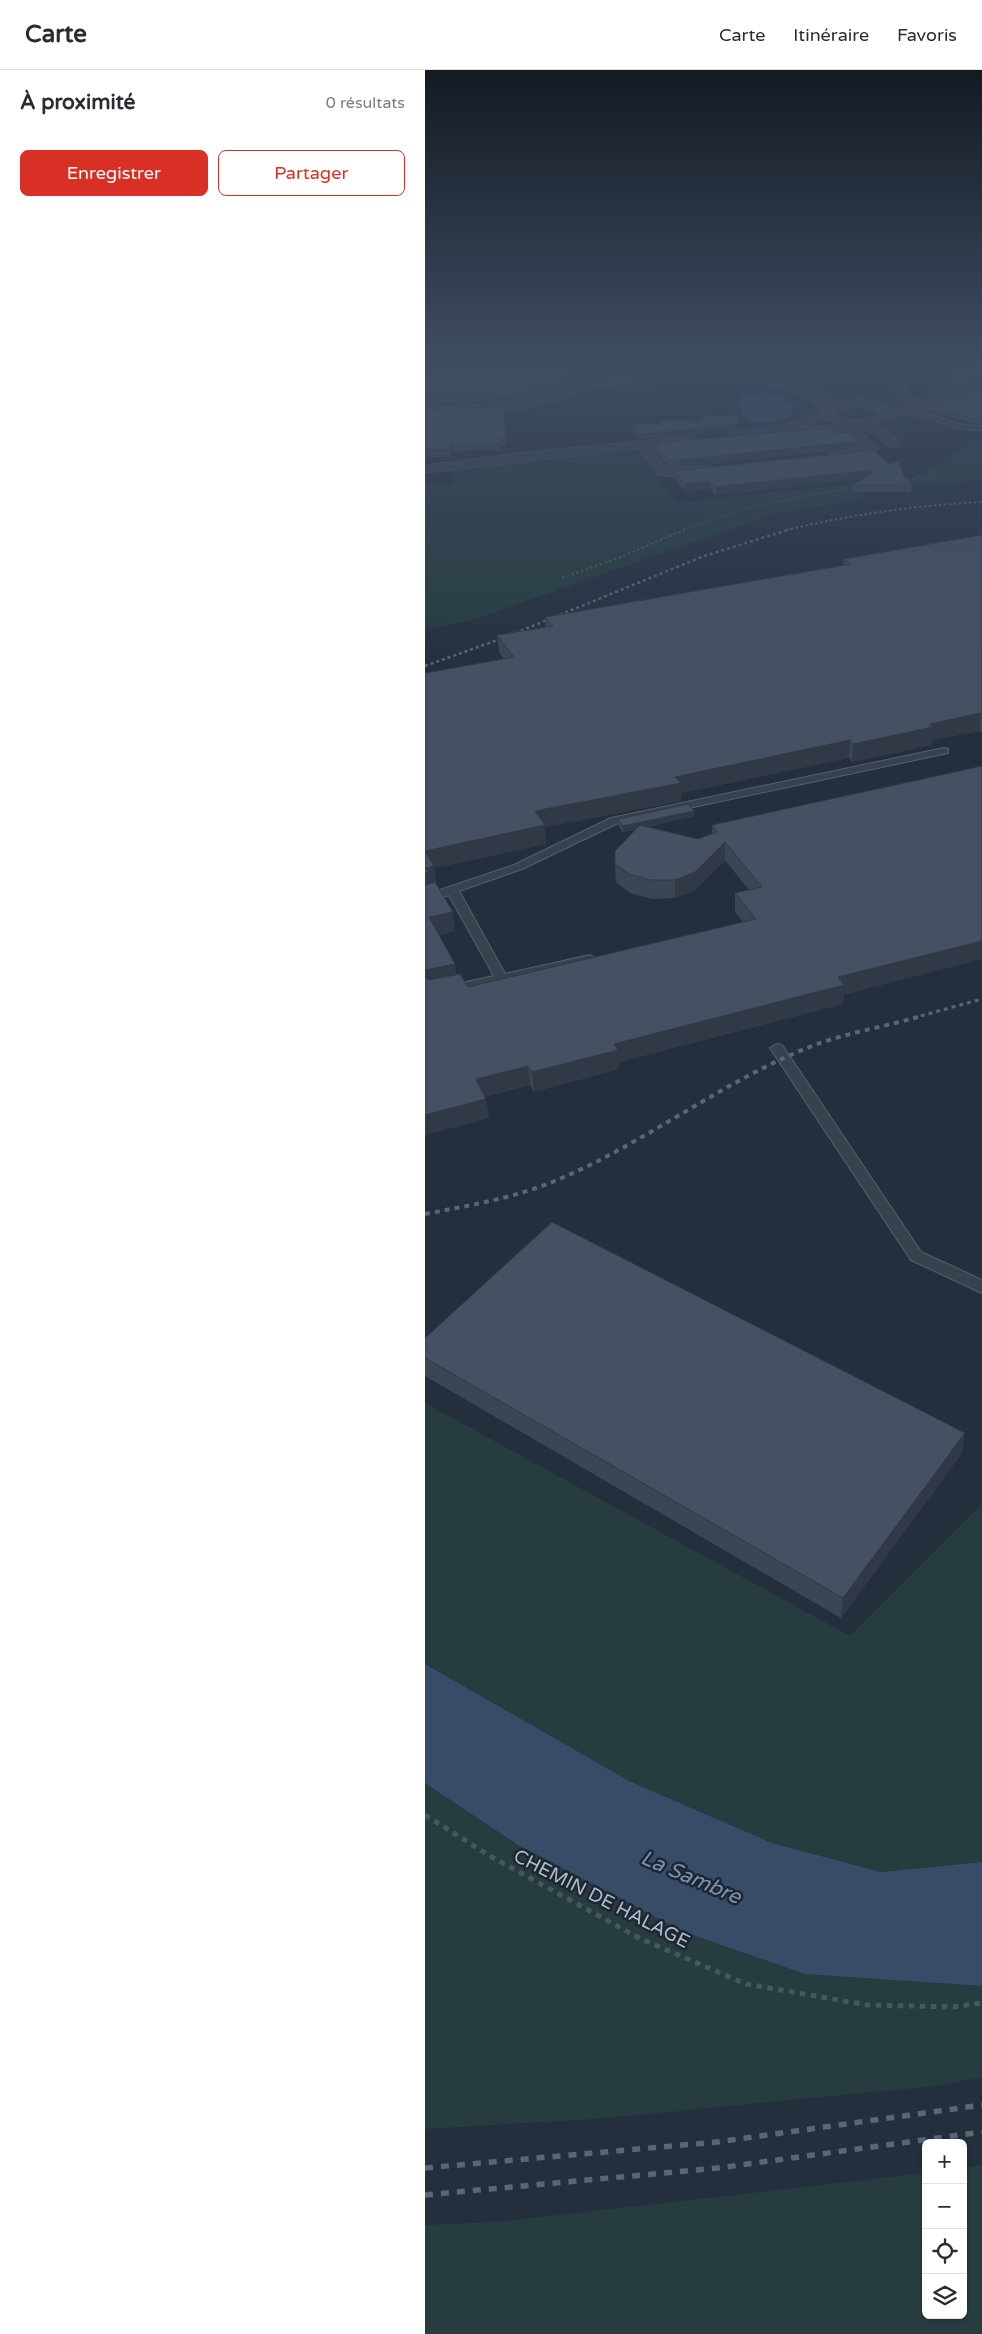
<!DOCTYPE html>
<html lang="fr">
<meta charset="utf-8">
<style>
body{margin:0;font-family:"Varela Round",sans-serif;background:#f7f7f7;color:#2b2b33}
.controls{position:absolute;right:15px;bottom:15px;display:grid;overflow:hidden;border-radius:8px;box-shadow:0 1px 4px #0004}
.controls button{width:45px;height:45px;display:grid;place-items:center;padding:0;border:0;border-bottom:1px solid #e1e1e2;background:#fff;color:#2b2b33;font:25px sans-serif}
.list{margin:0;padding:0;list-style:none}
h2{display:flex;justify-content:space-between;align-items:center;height:65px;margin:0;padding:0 20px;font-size:21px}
h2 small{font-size:16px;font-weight:400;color:#7c7c81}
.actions{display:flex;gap:10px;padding:15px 20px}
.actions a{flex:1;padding:11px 0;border:1px solid #d93025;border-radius:8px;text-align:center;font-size:18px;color:#d93025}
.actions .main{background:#d93025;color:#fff}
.icon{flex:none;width:28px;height:28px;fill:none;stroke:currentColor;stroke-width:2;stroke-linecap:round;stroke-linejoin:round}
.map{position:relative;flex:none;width:557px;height:2264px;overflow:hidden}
header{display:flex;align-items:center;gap:30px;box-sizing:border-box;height:70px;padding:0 25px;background:#fff;border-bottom:1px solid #e1e1e2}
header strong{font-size:24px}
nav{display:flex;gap:28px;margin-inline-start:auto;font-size:18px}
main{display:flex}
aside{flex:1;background:#fff}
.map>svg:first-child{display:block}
</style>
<header>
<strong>Carte</strong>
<nav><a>Carte</a><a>Itinéraire</a><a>Favoris</a></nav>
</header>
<main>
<aside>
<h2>À proximité<small>0 résultats</small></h2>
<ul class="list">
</ul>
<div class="actions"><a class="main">Enregistrer</a><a>Partager</a></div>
</aside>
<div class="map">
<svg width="557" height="2264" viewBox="0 0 557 2264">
<rect width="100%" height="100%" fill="#242f3e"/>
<g fill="#263c3f">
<polygon points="557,368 557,410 474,416"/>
<polygon points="204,380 213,383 253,433 427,414 443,428 348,444 45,551 0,559 0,414 28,413 25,400"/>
<polygon points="0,1333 425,1566 557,1434 557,1792 456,1802 347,1773 204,1711 0,1594"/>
<polygon points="0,1713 93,1775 259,1862 380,1904 557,1916 557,2007 511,2016 170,2049 0,2059"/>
<polygon points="557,2095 557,2264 0,2264 0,2155 72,2152 501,2103 501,2245 538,2245 538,2098"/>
</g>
<g fill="#394c67">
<path d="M341,323L356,327L369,338L364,348C351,353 333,356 319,348L315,339V326Z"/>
<polygon points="0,1594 204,1711 347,1773 456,1802 557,1792 557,1916 380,1904 259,1862 93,1775 0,1713"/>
</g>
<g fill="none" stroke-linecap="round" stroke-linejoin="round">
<defs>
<g id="lane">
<polygon points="482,338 538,355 557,356 557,360 537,359 479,342"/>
<polygon points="519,678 523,679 523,683 193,753 97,799 34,821 80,904 165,885 171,889 165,893 24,924 18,920 19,917 69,906 24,825 0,833 0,825 89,795 186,748"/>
<polygon points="352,974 357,975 496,1182 557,1210 557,1223 486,1190 345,978"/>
</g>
<g id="street">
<polygon points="0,288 95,288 89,292 0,295"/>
<path d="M170,288H182L180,302L297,293L292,288H306L352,309L405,325L406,328L401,331L404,334C421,328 451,324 465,340L485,335L476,328L454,288H466L487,326C507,337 537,319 557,314V322L512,337L471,346L450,355L458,357L474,371L476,374L474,377H464L448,363L433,359L452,376L454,379C447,388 411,395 404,386L406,383L438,378L423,363L378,365L373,364L372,359L333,367L304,369L302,366L304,363L356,355L396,343L393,337L377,326L343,314L309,299L173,310L146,326L102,339L62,343H0V335C50,336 102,338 148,315C160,309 172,304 170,288ZM423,337L443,338L455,344C443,351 418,353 408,342ZM401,350L418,355L381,357Z"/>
<polygon points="268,366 275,370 273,373 226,378 241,398 286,396 291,397 293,400 291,403 256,407 232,405 213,379 0,403 0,395 102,382"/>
</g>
</defs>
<use href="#lane" stroke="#565f6c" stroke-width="2"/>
<use href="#street" stroke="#565f6c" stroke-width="1"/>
<g stroke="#44595c" stroke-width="1" stroke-dasharray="2 2" stroke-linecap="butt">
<polyline points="479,409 515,408"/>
<polyline points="258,460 319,438 430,417"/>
</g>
<polyline stroke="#44595c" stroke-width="2" stroke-dasharray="2.5 2.5" stroke-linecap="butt" points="137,508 196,487 261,459"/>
<polyline stroke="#44595c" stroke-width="5" stroke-dasharray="5.5 5.5" stroke-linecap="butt" points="0,1745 65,1786 214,1868 321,1914 443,1935 528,1937 557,1933"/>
<use href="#lane" fill="#38414e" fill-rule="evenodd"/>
<use href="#street" fill="#38414e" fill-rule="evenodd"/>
<path stroke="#5a6575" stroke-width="2" stroke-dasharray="2.5 2.5" stroke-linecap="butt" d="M361,460C425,445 491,435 557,432"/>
<polyline stroke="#5a6575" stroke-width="2.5" stroke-dasharray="3 3" stroke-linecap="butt" points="0,596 78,568 279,486 366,459"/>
<polyline stroke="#5a6575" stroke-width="3" stroke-dasharray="4 4" stroke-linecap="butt" points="488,948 557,929"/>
<path stroke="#5a6575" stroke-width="4" stroke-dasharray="5 5" stroke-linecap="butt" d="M0,1144C47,1135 95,1127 139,1107C224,1070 302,1009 387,976C421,963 458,957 493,947"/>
<g stroke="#5a6575" stroke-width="5.5" stroke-dasharray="8 8" stroke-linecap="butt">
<polyline points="0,2098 292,2072 557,2035"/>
<polyline points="0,2125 293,2098 557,2062"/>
</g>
</g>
<g fill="#3b4654">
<polygon points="557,288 557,313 504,328 523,316 501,308 501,304"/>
<polygon points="0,291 167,297 160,306 130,321 112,326 75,332 0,333"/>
<polygon points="557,320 557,355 506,341 507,337"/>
<polygon points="79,337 81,375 76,375 75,380 26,381 25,387 0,387 0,339"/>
<polygon points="277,346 315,354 315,360 215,369 207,360 207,354 235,354 235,351 277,350"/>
<polygon points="411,363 434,371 434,378 256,397 242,396 230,380 230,373"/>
<polygon points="441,381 479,407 487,414 486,422 427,422 427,415 440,408 291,425 285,419 260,421 249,408 248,401"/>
<polygon points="557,465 557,663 554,661 507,670 507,675 427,692 424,688 256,723 256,731 120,757 121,774 9,798 11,814 30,861 14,865 30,894 31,905 43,917 318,852 310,842 310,823 324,820 300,790 270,820 250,828 227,829 205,823 191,812 190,794 212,759 198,762 193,755 193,749 269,741 269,746 222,757 273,769 287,764 287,755 557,696 419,925 418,934 194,992 194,999 109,1022 105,1015 60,1027 64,1048 0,1065 0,603 79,589 74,582 72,565 120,557 120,547 418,496 419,489"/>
<polygon points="0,1268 537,1383 416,1548 0,1306"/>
</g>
<g fill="#303945">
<polygon points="168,288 170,288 167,297 160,306 130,321 112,326 75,332 75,326"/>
<polygon points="271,288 271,293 182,300 182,294"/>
<polygon points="286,304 286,308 232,315 157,322 157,318"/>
<polygon points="557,309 557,313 504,328 504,323"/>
<polygon points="315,354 315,360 215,369 215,364"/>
<polygon points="434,371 434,378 256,397 256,390"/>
<polygon points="26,374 26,381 25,387 24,380"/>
<polygon points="446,400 445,408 291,425 291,417"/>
<polygon points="285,411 285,419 260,421 260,414"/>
<polygon points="556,643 554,661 507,670 507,675 427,692 428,674 505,654"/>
<polygon points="425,670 424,688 256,723 256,731 120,757 121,774 9,798 11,814 0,823 0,781 110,741 250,707"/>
<polygon points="269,741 269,746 198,762 198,756"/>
<polygon points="300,772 300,790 270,820 250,828 250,810"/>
<polygon points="28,842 30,861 7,866 4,847"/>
<polygon points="557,871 557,889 419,925 418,934 194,992 194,999 109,1022 107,1002 189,974 413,907"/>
<polygon points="30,894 32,913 0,925 0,900"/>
<polygon points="103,996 105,1015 53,1029 51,1009"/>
<polygon points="61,1029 64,1048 0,1065 0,1045"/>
<polygon points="540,1363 537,1383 416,1548 418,1528"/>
</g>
<g fill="#455162" stroke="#303945">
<polygon points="89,288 168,288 167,292 159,301 130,315 112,320 75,326 0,327 0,291"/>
<polygon points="183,288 270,288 182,294"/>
<polygon points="555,288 557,288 557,309 504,323 530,313 501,304"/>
<polygon points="281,299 286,304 232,311 157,318 173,308"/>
<polygon points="557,320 557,351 507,337"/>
<polygon points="79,337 81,369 75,369 74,374 26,374 24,380 0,380 0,339"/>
<polygon points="312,345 315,354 215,364 207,354 236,354 235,351 279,350 277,346"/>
<polygon points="406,359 411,363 426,362 434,371 256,390 242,389 230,373 375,360"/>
<polygon points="447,379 465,395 474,390 479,407 487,414 427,415 447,404 446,400 291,417 285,411 260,414 248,401 441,381"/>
<polygon points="557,465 557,644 556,643 505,654 508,657 428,674 425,670 250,707 256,713 110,741 120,755 0,781 0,603 89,587 72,565 128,556 120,547 426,494 419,489"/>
<polygon points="557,696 557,871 413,907 419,915 189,974 193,980 107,1002 103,996 51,1009 61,1029 0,1045 0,907 4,910 35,904 43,917 331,849 310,823 337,817 300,772 270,802 250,810 226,810 204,804 190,794 190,781 215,755 273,769 292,762 287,755"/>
<polygon points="263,734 269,741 198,756 193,749"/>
<polygon points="0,781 9,796 1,798 4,802 0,804"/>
<polygon points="10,812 28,842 4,847 30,894 0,900 0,815"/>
<polygon points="127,1152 540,1363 418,1528 0,1288 0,1268"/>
</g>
<linearGradient id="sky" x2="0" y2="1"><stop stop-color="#141a22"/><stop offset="0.48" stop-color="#3f4d63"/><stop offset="1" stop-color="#3f4d63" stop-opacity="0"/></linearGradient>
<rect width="557" height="604" fill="url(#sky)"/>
<g text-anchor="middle" stroke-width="5" stroke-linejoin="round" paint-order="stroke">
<g font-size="19" fill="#b4bcc9" stroke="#1d2633">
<text transform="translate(177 1828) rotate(27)" y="7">CHEMIN DE HALAGE</text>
</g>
<g font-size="21" font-style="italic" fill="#7c92b1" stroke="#1d2633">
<text transform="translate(266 1807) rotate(23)" y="7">La Sambre</text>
</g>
</g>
</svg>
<div class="controls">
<button>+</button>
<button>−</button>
<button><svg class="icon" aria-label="locate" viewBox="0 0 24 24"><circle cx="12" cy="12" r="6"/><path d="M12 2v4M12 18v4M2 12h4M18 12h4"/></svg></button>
<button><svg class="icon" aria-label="layers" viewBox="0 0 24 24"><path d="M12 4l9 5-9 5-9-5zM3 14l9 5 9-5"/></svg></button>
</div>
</div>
</main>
